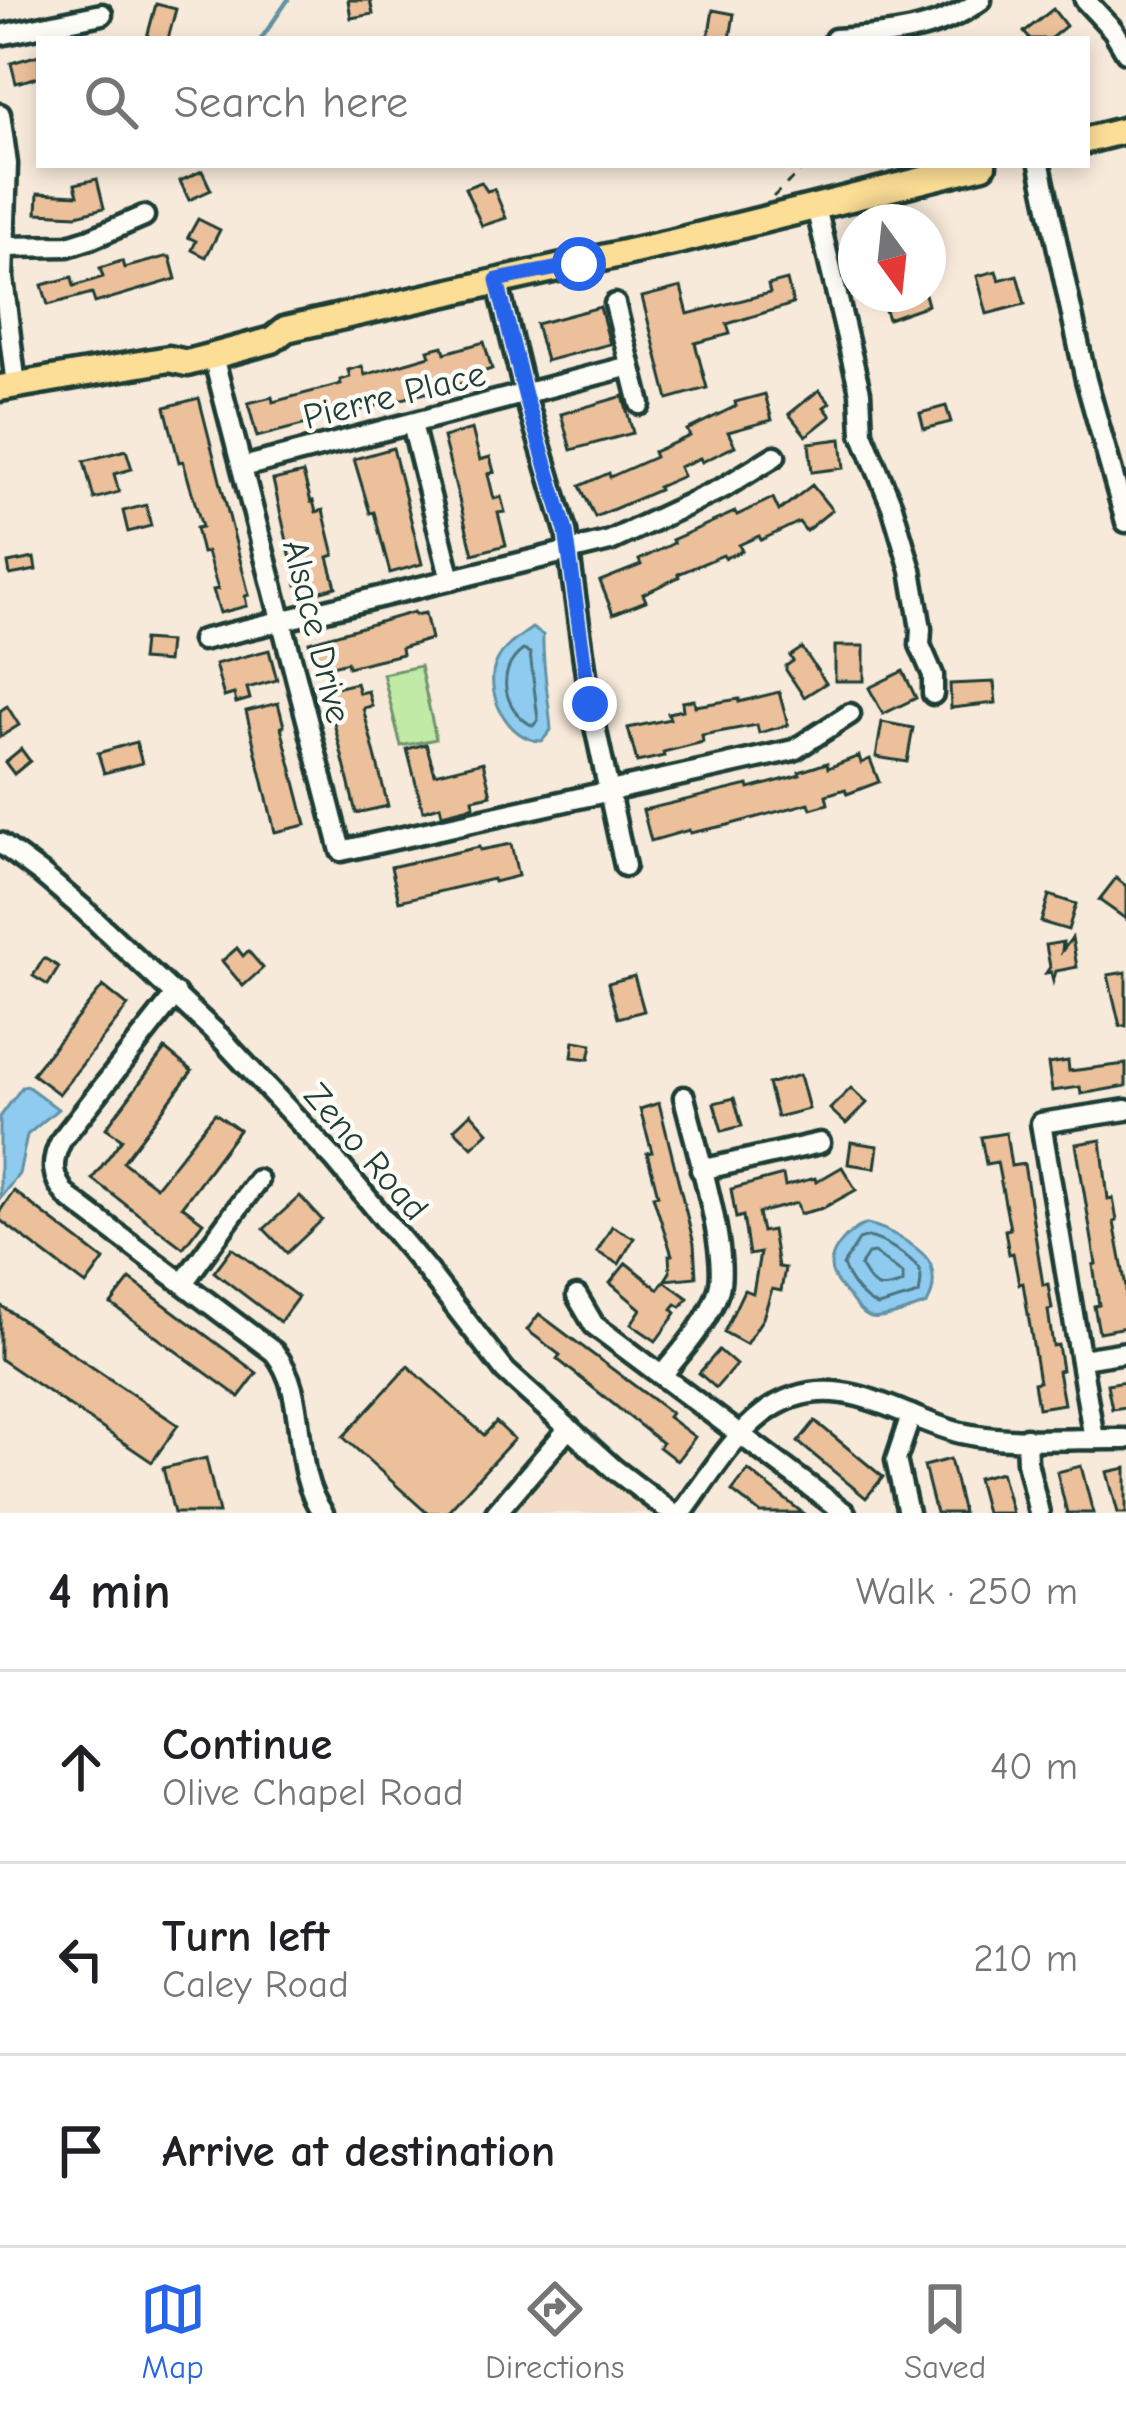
<!DOCTYPE html>
<meta charset="utf-8">
<style>
body{margin:0;font-family:"Comic Neue",sans-serif;background:#f2f2f2;color:#202124}
.compass{position:absolute;left:838px;top:204px;width:108px;height:108px;border-radius:50%;background:#fff;box-shadow:0 6px 18px #0003;rotate:165deg}
.stop{position:absolute;width:36px;height:36px;margin:-27px;border:9px solid #2563eb;border-radius:50%;background:#fff}
.stop.end{background:#2563eb;border-color:#fff;box-shadow:0 3px 12px #0008}
.list{margin:0;padding:0;list-style:none}
h2{display:flex;justify-content:space-between;align-items:center;height:156px;margin:0;padding:0 48px;font-size:51px}
h2 small{font-size:39px;font-weight:400;color:#757577}
.list li{display:grid;grid-template-columns:78px 1fr auto;gap:36px;align-items:center;box-sizing:border-box;height:192px;padding:0 48px;border-top:3px solid #e0e0e0}
.list b{display:block;font-size:45px;white-space:nowrap}
.list p{margin:0;font-size:39px;white-space:nowrap;color:#757577}
.list em{font-size:39px;font-style:normal;color:#757577}
.icon{flex:none;width:66px;height:66px;fill:none;stroke:currentColor;stroke-width:2;stroke-linecap:round;stroke-linejoin:round}
.map{position:relative;flex:none;width:1126px;height:1513px;overflow:hidden}
.search{position:absolute;background:#fff;box-shadow:0 6px 18px #0003;left:36px;right:36px;top:36px;height:132px;display:flex;align-items:center;gap:30px;box-sizing:border-box;padding:0 42px;border-radius:0px;color:#757577;font-size:45px}
.sheet{height:732px;background:#fff}
nav{display:flex;justify-content:space-around;align-items:center;box-sizing:border-box;height:168px;border-top:3px solid #e0e0e0;background:#fff;font-size:33px;color:#757577}
nav a{display:grid;justify-items:center;gap:6px}
nav .on{color:#2563eb}
.map>svg:first-child{display:block}
</style>
<div class="map">
<svg width="1126" height="1513" viewBox="0 0 1126 1513">
<rect width="100%" height="100%" fill="#f8eadb"/>
<filter id="ink" filterUnits="userSpaceOnUse"><feTurbulence type="fractalNoise" baseFrequency=".00833" numOctaves="2"/><feDisplacementMap in="SourceGraphic" scale="24" xChannelSelector="R" yChannelSelector="G"/><feConvolveMatrix kernelMatrix="1 2 1 2 8 2 1 2 1" color-interpolation-filters="sRGB"/></filter>
<g filter="url(#ink)">
<polygon fill="#f4ddc8" points="569,1428 672,1513 496,1513"/>
<polygon fill="#c1eaa6" stroke="#70946d" stroke-width="3" points="420,666 436,739 401,746 383,674"/>
<g fill="#8fcbef" stroke="#6292a4" stroke-width="3">
<path d="M532,628L543,635C542,666 549,699 551,730L542,741C508,742 482,690 497,661C504,646 520,637 532,628Z"/>
<polygon points="27,1086 58,1109 27,1135 19,1174 0,1198 0,1117 22,1087"/>
<path d="M867,1224C884,1227 926,1249 931,1266C935,1279 933,1293 927,1304C914,1308 883,1321 871,1318C862,1315 855,1305 850,1298C844,1291 836,1283 833,1275C824,1254 849,1230 867,1224Z"/>
</g>
<g fill="none" stroke-linecap="round" stroke-linejoin="round">
<g stroke="#4c767f" stroke-width="3">
<path d="M523,650L530,653L538,720L533,726C504,711 494,671 523,650Z"/>
<path d="M868,1237C881,1239 916,1259 920,1272C922,1278 920,1289 919,1294L878,1306C863,1301 848,1280 843,1265L859,1240Z"/>
<path d="M874,1253L903,1274V1283C877,1292 874,1289 860,1266L868,1254Z"/>
</g>
<polyline stroke="#6292a4" stroke-width="4.5" points="261,39 288,0"/>
</g>
<g fill="#ecc09b" stroke="#1f3d34" stroke-width="3">
<polygon points="348,0 370,0 373,14 351,18"/>
<polygon points="156,4 176,9 168,39 147,37"/>
<polygon points="1053,9 1066,26 1050,39 1030,39 1024,32"/>
<polygon points="713,10 734,14 730,39 708,39"/>
<polygon points="39,55 39,77 16,83 11,63"/>
<polygon points="202,171 211,190 189,200 180,181"/>
<polygon points="97,179 104,208 77,215 37,213 38,193 78,195 75,184"/>
<polygon points="481,182 487,191 494,189 506,218 482,226 465,188"/>
<polygon points="198,219 220,230 206,257 192,250 196,241 188,237"/>
<polygon points="165,257 170,257 176,279 95,303 92,293 48,305 42,285 72,277 74,286 103,277 100,268 122,261 124,268"/>
<polygon points="996,271 999,280 1017,275 1025,304 987,314 977,276"/>
<polygon points="787,280 793,304 727,324 730,334 695,343 707,388 668,399 642,297 681,287 688,314 770,293 768,285"/>
<polygon points="886,294 925,294 928,305 888,319 880,296"/>
<polygon points="600,307 610,344 546,361 536,324"/>
<polygon points="484,342 492,369 482,372 483,378 257,437 248,403 272,397 273,402 341,384 340,380 350,377 348,370 362,366 365,375 430,356 428,350 443,346 445,353"/>
<polygon points="819,390 830,403 824,407 831,416 806,436 789,414"/>
<polygon points="765,394 772,420 728,432 735,446 702,462 700,458 679,467 683,476 658,487 659,490 595,517 580,486 609,473 610,477 655,457 653,452 690,436 687,430 736,406 735,402"/>
<polygon points="623,396 633,433 571,450 561,414"/>
<polygon points="199,398 249,595 245,596 247,606 220,613 213,590 218,589 207,552 202,553 196,528 202,527 183,461 179,462 165,407"/>
<polygon points="946,406 951,422 924,429 920,413"/>
<polygon points="472,429 480,460 490,457 494,472 488,474 494,499 501,497 505,512 498,513 506,545 473,554 443,437"/>
<polygon points="841,439 844,468 812,472 809,443"/>
<polygon points="393,448 422,564 390,573 374,512 370,513 354,459"/>
<polygon points="126,450 132,469 114,474 119,492 94,499 84,461"/>
<polygon points="303,473 311,502 313,501 316,512 323,510 334,555 328,557 336,587 304,596 301,584 297,585 273,480"/>
<polygon points="812,485 832,510 806,531 799,522 761,540 759,536 739,545 742,551 725,558 723,555 678,574 679,577 643,594 646,601 613,614 600,581 641,565 639,560 674,543 672,540 735,512 737,515 773,498 779,511"/>
<polygon points="146,505 151,526 128,532 123,511"/>
<polygon points="34,558 36,570 10,575 8,563"/>
<polygon points="414,612 415,615 425,613 431,639 401,648 402,654 348,667 347,662 317,670 309,642"/>
<polygon points="143,640 169,642 167,662 141,660"/>
<rect x="835" y="646" width="29" height="35"/>
<polygon points="802,648 826,683 804,697 786,670 786,666 793,661 790,656"/>
<polygon points="269,650 277,680 247,688 250,699 236,703 234,694 224,697 215,664"/>
<polygon points="903,671 916,698 883,714 869,688"/>
<polygon points="994,682 996,703 951,708 950,684"/>
<polygon points="356,683 359,693 368,691 372,706 363,708 388,806 356,813 326,690"/>
<polygon points="779,692 788,725 759,733 757,725 702,735 703,742 663,752 664,756 637,762 628,728 670,719 668,713 683,710 682,702 694,700 695,706 739,699 739,702"/>
<polygon points="278,703 284,726 281,727 306,825 275,832 246,711"/>
<polygon points="7,706 19,725 0,737 0,711"/>
<polygon points="882,722 913,728 907,762 876,757"/>
<polygon points="136,742 142,763 104,773 98,753"/>
<polygon points="426,744 435,774 483,762 491,795 473,799 474,806 442,814 440,806 423,811 407,749"/>
<polygon points="21,749 30,761 14,774 5,762"/>
<polygon points="859,756 861,763 870,759 879,782 847,794 845,789 826,795 828,804 811,809 809,803 728,825 690,833 689,830 651,841 643,810 748,785 749,789 800,775 799,772 827,763 828,768"/>
<polygon points="511,844 518,876 494,882 493,879 399,901 391,867 479,847 480,850"/>
<polygon points="1116,878 1126,886 1126,919 1099,900"/>
<polygon points="1049,895 1076,904 1068,930 1041,922"/>
<polygon points="1072,938 1077,967 1056,971 1053,981 1051,972 1046,973 1050,967 1046,945 1063,942 1062,951"/>
<polygon points="237,948 243,956 248,951 263,968 243,986 222,961"/>
<polygon points="44,958 59,967 48,985 33,976"/>
<polygon points="1126,972 1126,1026 1120,1026 1108,975"/>
<polygon points="634,976 644,1011 618,1018 608,983"/>
<polygon points="103,986 128,1006 59,1094 32,1074"/>
<polygon points="574,1041 592,1044 589,1059 572,1057"/>
<polygon points="165,1049 192,1071 123,1162 156,1187 215,1113 239,1130 182,1206 203,1222 183,1248 92,1179 122,1139 106,1128"/>
<polygon points="1068,1061 1069,1071 1126,1064 1126,1086 1081,1094 1080,1087 1052,1091 1048,1064"/>
<polygon points="800,1075 809,1109 777,1117 768,1084"/>
<polygon points="851,1088 867,1103 846,1124 830,1109"/>
<polygon points="734,1098 742,1126 722,1131 714,1103"/>
<polygon points="659,1103 694,1244 696,1277 665,1280 670,1272 669,1255 672,1255 653,1196 658,1195 647,1153 652,1152 640,1109"/>
<polygon points="471,1113 488,1132 472,1147 454,1129"/>
<polygon points="1006,1133 1011,1166 1024,1164 1043,1285 1048,1284 1052,1309 1048,1310 1053,1346 1058,1345 1062,1370 1058,1371 1064,1404 1038,1408 1034,1383 1039,1382 1023,1283 1019,1284 1013,1253 1009,1254 1005,1230 1010,1229 997,1162 986,1164 981,1137"/>
<polygon points="1101,1140 1108,1199 1113,1198 1117,1221 1114,1222 1126,1287 1126,1327 1099,1332 1094,1306 1099,1305 1093,1265 1096,1264 1076,1144"/>
<polygon points="851,1142 878,1146 875,1168 848,1164"/>
<polygon points="842,1167 856,1190 823,1208 800,1214 797,1203 758,1213 762,1232 772,1230 778,1267 785,1268 781,1291 772,1289 763,1318 746,1344 724,1332 744,1290 753,1293 760,1253 749,1255 743,1216 736,1218 731,1189 783,1175 785,1186 815,1178 816,1182"/>
<polygon points="14,1191 104,1260 86,1285 0,1220 0,1211"/>
<polygon points="300,1196 322,1220 287,1253 264,1229"/>
<polygon points="612,1226 634,1238 619,1264 597,1252"/>
<polygon points="232,1248 298,1297 280,1322 214,1272"/>
<polygon points="626,1263 658,1289 664,1281 688,1298 681,1307 676,1304 672,1309 676,1313 656,1341 631,1324 641,1309 610,1283"/>
<polygon points="130,1279 257,1373 239,1397 111,1304"/>
<polygon points="0,1305 178,1425 152,1462 0,1359"/>
<polygon points="539,1314 671,1413 668,1417 695,1437 677,1461 659,1447 662,1443 557,1359 560,1355 527,1330"/>
<polygon points="719,1350 736,1365 716,1388 699,1373"/>
<polygon points="408,1366 484,1435 496,1422 514,1439 446,1513 427,1513 343,1437"/>
<polygon points="1126,1381 1126,1407 1112,1409 1107,1384"/>
<polygon points="815,1421 883,1477 866,1498 798,1442"/>
<polygon points="206,1458 219,1513 174,1513 163,1468"/>
<polygon points="950,1459 963,1513 936,1513 924,1466"/>
<polygon points="1081,1466 1093,1513 1067,1513 1057,1472"/>
<polygon points="1126,1468 1126,1513 1118,1513 1107,1472"/>
<polygon points="748,1470 803,1513 760,1513 732,1491"/>
<polygon points="1001,1472 1012,1513 986,1513 977,1478"/>
</g>
<g fill="none" stroke-linecap="round" stroke-linejoin="round">
<defs>
<g id="minor">
<polyline points="1085,0 1113,30 1126,52"/>
<polyline points="0,35 102,14"/>
<path d="M835,39C888,36 937,32 981,0"/>
<polyline points="0,114 7,164 3,278 16,386"/>
<polyline points="1040,165 1086,380 1126,522"/>
<polyline points="816,207 860,392 862,433 892,506 911,570 921,629 920,645 933,675 933,694"/>
<polyline points="4,247 68,246 90,239 144,216"/>
<polyline points="497,280 525,395 566,531 590,703 625,866"/>
<polyline points="615,304 640,404"/>
<polyline points="213,356 341,851 794,750 850,714"/>
<polyline points="412,424 451,580"/>
<polyline points="243,467 630,366"/>
<polyline points="202,640 610,541 723,488 775,456"/>
<polyline points="0,843 42,874 83,909 219,1036 335,1160 426,1269 505,1371 614,1469 672,1513"/>
<path d="M176,994L62,1139C50,1161 51,1178 68,1197L274,1352C311,1397 288,1466 323,1513"/>
<polyline points="701,1170 820,1143"/>
<polyline points="183,1283 258,1180"/>
<polyline points="577,1296 594,1325 845,1513"/>
<polyline points="1082,1359 1126,1352"/>
<path d="M662,1375C682,1351 710,1320 719,1289C729,1251 694,1140 684,1097"/>
<polyline points="1026,1438 1027,1462 1039,1513"/>
<polyline points="1094,1439 1041,1123 1126,1110"/>
<polyline points="496,1513 569,1428"/>
<path d="M682,1513C727,1452 766,1372 858,1396C893,1405 925,1424 961,1433C1009,1444 1076,1438 1126,1439"/>
<polyline points="908,1513 896,1460 911,1415"/>
</g>
<g id="major">
<polyline points="1087,140 1126,130"/>
<polyline points="0,388 169,359 187,363 272,340 286,329 678,241 983,165"/>
</g>
</defs>
<use href="#minor" stroke="#1f3d34" stroke-width="27"/>
<use href="#major" stroke="#1f3d34" stroke-width="33"/>
<polyline stroke="#1f3d34" stroke-width="3" stroke-dasharray="9 9" stroke-linecap="butt" points="773,197 806,165"/>
<use href="#minor" stroke="#fdfcf7" stroke-width="18"/>
<use href="#major" stroke="#fcde96" stroke-width="24"/>
</g>
</g>
<g fill="none" stroke-linecap="round" stroke-linejoin="round" filter="url(#ink)">
<polyline stroke="#2563eb" stroke-width="15" points="579,264 497,280 525,395 566,531 590,704"/>
</g>
<g text-anchor="middle" stroke-width="9" stroke-linejoin="round" paint-order="stroke">
<g font-size="36" fill="#1f3d34" stroke="#fdfcf7">
<text transform="translate(394 394) rotate(-14)" y="13">Pierre Place</text>
<text transform="translate(318 631) rotate(76)" y="13">Alsace Drive</text>
<text transform="translate(367 1151) rotate(49)" y="13">Zeno Road</text>
</g>
</g>
</svg>
<svg class="compass" viewBox="-18 -18 36 36"><path d="M0-13l5 13h-10z" fill="#e53935"/><path d="M0 13l5-13h-10z" fill="#757577"/></svg>
<div class="stop" style="left:579px;top:264px"></div>
<div class="stop end" style="left:590px;top:704px"></div>
<div class="search"><svg class="icon" aria-label="search" viewBox="0 0 24 24"><circle cx="10" cy="10" r="6"/><path d="M15 15l6 6"/></svg>Search here</div>
</div>
<section class="sheet">
<h2>4 min<small>Walk · 250 m</small></h2>
<ul class="list">
<li><svg class="icon" aria-label="ahead" viewBox="0 0 24 24"><path d="M12 20V5M6 11l6-6 6 6"/></svg><div><b>Continue</b><p>Olive Chapel Road</p></div><em>40 m</em></li>
<li><svg class="icon" aria-label="left" viewBox="0 0 24 24"><path d="M17 20v-9H6M10 6l-5 5 5 5"/></svg><div><b>Turn left</b><p>Caley Road</p></div><em>210 m</em></li>
<li><svg class="icon" aria-label="arrive" viewBox="0 0 24 24"><path d="M6 21V4h12l-3 4 3 4H6"/></svg><div><b>Arrive at destination</b></div></li>
</ul>
</section>
<nav>
<a class="on"><svg class="icon" aria-label="map" viewBox="0 0 24 24"><path d="M3 6l6-2 6 2 6-2v14l-6 2-6-2-6 2zM9 4v14M15 6v14"/></svg>Map</a>
<a><svg class="icon" aria-label="directions" viewBox="0 0 24 24"><path d="M12 3l9 9-9 9-9-9zM9 14v-3h6M13 9l2 2-2 2"/></svg>Directions</a>
<a><svg class="icon" aria-label="saved" viewBox="0 0 24 24"><path d="M7 4h10v16l-5-4-5 4z"/></svg>Saved</a>
</nav>
